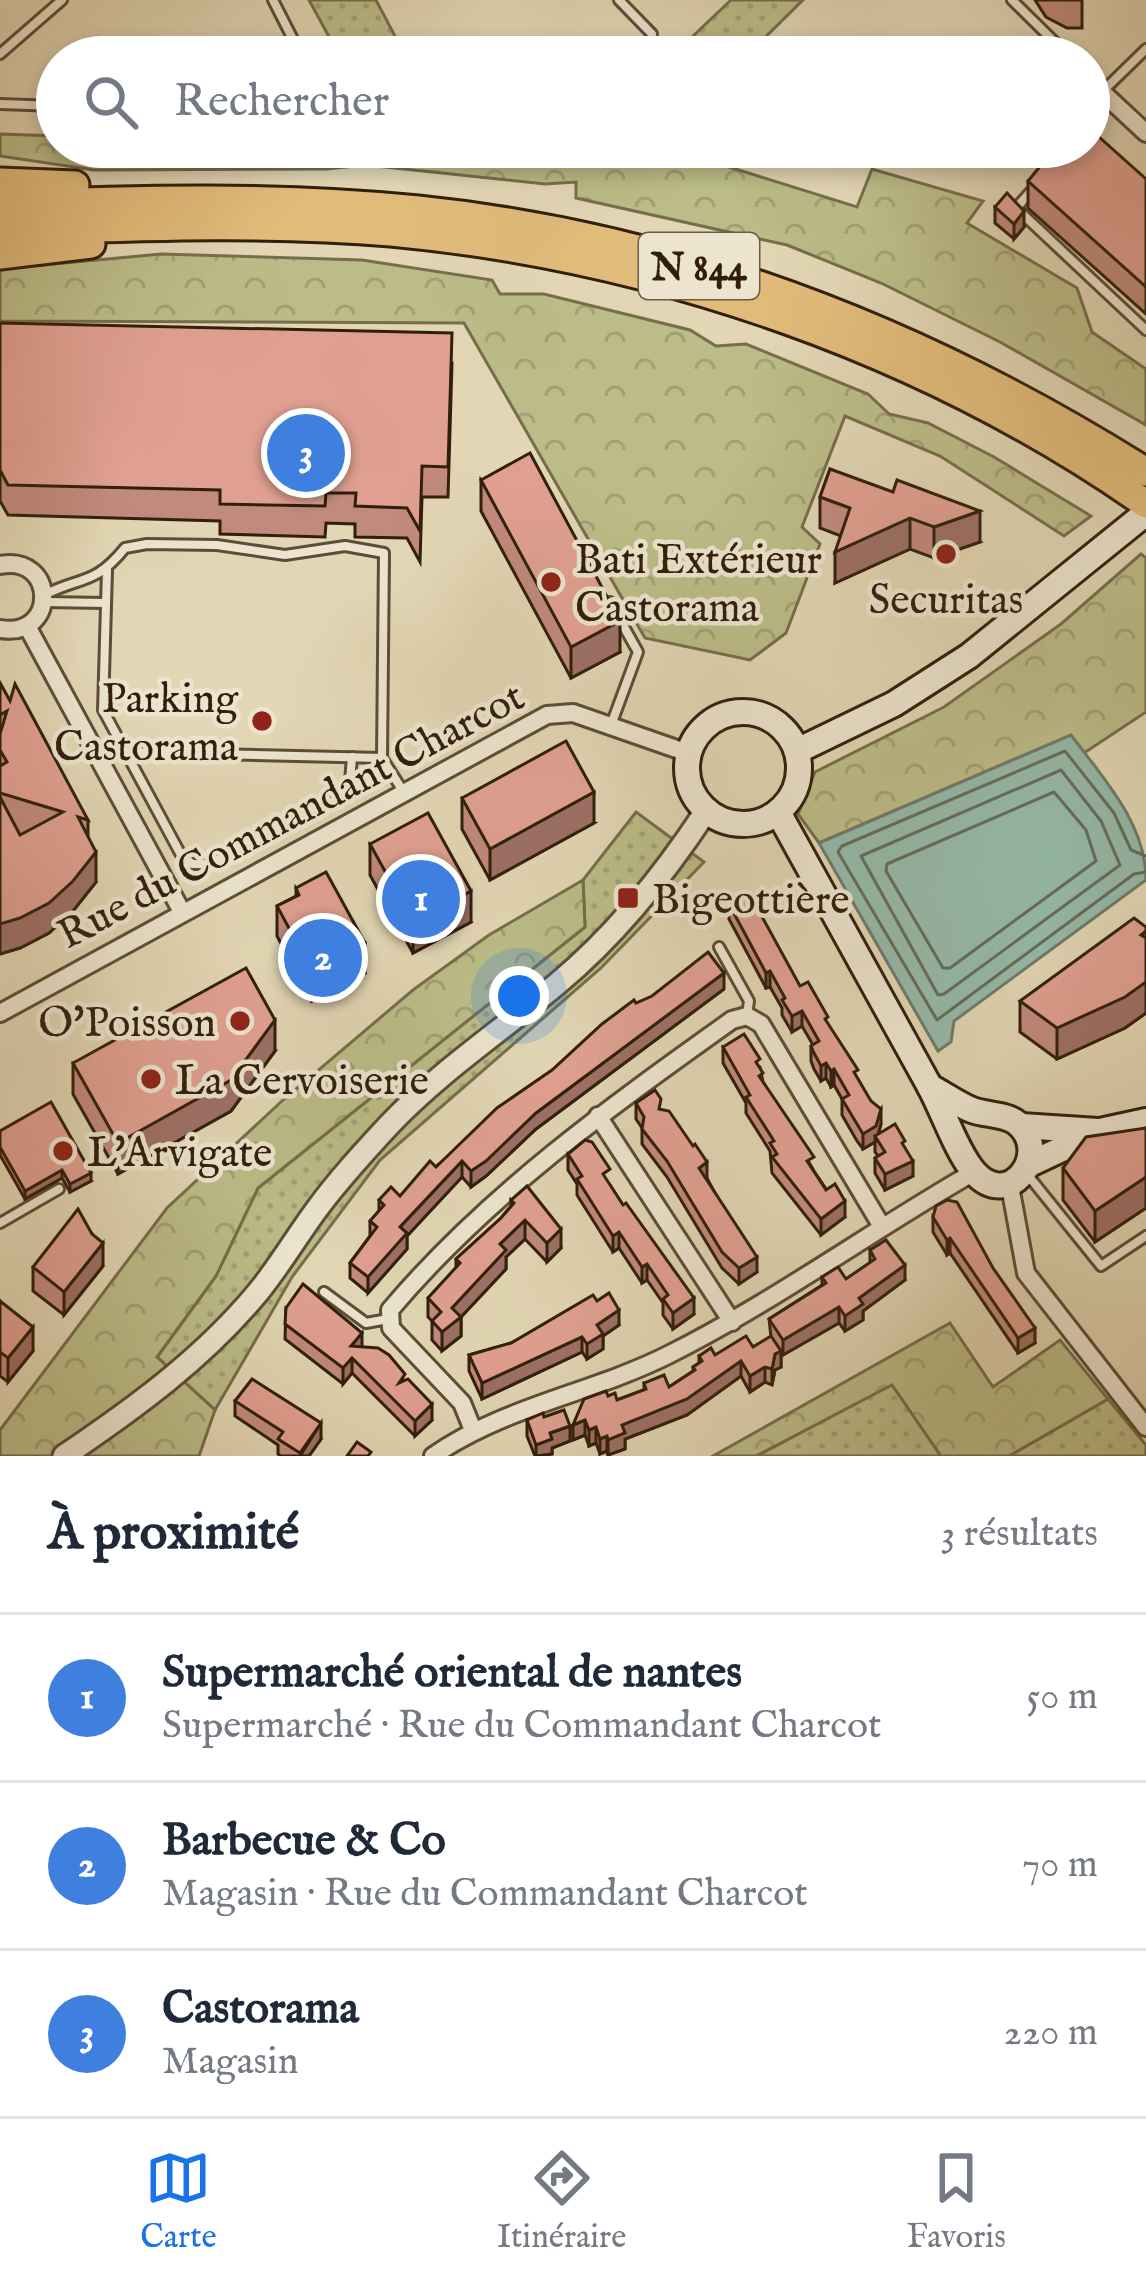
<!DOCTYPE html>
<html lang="fr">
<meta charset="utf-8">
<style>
body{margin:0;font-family:"IM FELL English",serif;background:#f6f6f7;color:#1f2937}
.you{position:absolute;left:519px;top:996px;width:42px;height:42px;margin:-30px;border:9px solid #fff;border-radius:50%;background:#1a73e8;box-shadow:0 0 0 18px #1a73e833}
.badge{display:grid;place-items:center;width:78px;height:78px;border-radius:50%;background:#1a73e8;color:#fff;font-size:39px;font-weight:700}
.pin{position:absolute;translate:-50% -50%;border:6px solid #fff;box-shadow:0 3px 12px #0006}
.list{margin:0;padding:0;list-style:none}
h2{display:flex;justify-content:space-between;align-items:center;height:156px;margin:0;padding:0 48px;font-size:51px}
h2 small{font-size:39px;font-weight:400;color:#747a83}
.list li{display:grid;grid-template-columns:78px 1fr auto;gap:36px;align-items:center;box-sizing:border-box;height:168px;padding:0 48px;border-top:3px solid #e0e1e3}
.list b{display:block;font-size:45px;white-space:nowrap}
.list p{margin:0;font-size:39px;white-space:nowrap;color:#747a83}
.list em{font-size:39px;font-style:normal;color:#747a83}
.icon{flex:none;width:66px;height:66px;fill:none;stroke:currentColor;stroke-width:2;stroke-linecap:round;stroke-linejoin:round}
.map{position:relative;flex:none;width:1146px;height:1456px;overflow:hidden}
.search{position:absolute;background:#fff;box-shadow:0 6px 18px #0003;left:36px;right:36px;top:36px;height:132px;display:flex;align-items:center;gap:30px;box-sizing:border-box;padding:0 42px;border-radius:66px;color:#747a83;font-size:45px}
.sheet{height:660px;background:#fff}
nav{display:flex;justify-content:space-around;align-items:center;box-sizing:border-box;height:168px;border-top:3px solid #e0e1e3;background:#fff;font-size:33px;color:#747a83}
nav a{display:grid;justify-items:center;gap:6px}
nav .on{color:#1a73e8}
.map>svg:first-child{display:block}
</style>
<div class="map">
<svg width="1146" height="1456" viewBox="0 0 1146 1456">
<defs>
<pattern id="green-dots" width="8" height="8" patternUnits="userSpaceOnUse" patternTransform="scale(3)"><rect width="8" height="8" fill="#bbbc87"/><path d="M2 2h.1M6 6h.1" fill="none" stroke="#a1a173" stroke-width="1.8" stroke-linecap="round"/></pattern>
<pattern id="forest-crowns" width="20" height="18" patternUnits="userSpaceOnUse" patternTransform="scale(3)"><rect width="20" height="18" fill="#bbbc87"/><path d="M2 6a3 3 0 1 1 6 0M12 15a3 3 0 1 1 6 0" fill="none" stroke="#a1a173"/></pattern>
</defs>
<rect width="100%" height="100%" fill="#e2d6b4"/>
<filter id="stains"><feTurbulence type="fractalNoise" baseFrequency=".00167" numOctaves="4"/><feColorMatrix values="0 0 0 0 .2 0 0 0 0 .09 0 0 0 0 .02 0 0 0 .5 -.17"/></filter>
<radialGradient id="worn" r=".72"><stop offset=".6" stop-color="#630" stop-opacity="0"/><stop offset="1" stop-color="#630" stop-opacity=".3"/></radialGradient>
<g fill="url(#green-dots)" stroke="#766e4a" stroke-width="3">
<polygon points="309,0 376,0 406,57 340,57"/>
<polygon points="731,0 803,0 745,57 671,57"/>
<polygon points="420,147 688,147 691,155 649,159"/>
<polygon points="636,812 704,862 601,968 380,1160 292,1277 215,1410 157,1357 216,1276 258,1188 585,927 583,880"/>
<polygon points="892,1384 941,1456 757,1456"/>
<polygon points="1108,1399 1146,1445 1146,1456 1009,1456"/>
</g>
<g fill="url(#forest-crowns)" stroke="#766e4a" stroke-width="3">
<polygon points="0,134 57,136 57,147 420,147 649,159 691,155 857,207 872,169 983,201 967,223 1077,288 1092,332 1146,369 1146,425 1000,342 881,283 787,245 576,198 576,182 545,184 366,165 326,169 94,170 0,156"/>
<polygon points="161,254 362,260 492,280 500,294 544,294 690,330 716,346 746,344 868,394 889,414 928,423 994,457 1091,516 1064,536 940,456 845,416 802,527 820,544 786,633 750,660 645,638 464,323 0,321 0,269"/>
<polygon points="1141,554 1146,558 1146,712 1084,753 1071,735 819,843 798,814 815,772 944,707 1061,624"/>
<polygon points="583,880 585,927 258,1188 216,1276 157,1357 215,1410 199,1456 0,1456 0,1430 167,1208 283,1100 413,990 489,935"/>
<polygon points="950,1323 993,1387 1060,1340 1108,1399 1009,1456 941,1456 892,1385 756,1456 713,1456"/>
</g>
<path fill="#95b9a9" stroke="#6d7b6a" stroke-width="3" d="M1071,735C1104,779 1146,824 1146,880L954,1021L951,1042L938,1051L819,843Z"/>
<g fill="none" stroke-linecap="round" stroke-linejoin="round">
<g stroke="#636c5a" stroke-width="3">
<polygon points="1061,770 1101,821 1120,865 944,994 938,995 861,856"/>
<polygon points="1054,792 1086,830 1096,861 950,968 943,968 886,871 887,864"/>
<polyline points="1146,856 1131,850 1114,813 1065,751 842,846 838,852 937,1020 1134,874 1146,872"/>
</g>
<defs>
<g id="service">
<polyline points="273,0 302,57"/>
<polyline points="619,0 652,34"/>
<polyline points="1012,0 1070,57"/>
<polyline points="0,54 62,0"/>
<polyline points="1089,78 1101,91"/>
<polyline points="1103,91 1146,49"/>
<polyline points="0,104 57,106"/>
<polyline points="1034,188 1016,208 1146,330"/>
<polyline points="107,570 103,710 180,853 192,864 210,864 349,793 352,757"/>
<path d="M44,595C81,576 94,586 125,548L147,544L217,545L285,555L345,546L384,553L382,758L403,791"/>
<polyline points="45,602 106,603"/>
<polyline points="610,602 638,652 611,725"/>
<polyline points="126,752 382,758"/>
<polyline points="719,947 749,1001 747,1015"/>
<polyline points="1027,1174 1101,1266 1146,1236"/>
<polyline points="0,1223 59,1189"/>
<polyline points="324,1292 366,1323 388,1319"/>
</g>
<g id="minor">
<polyline points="1102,92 1146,133"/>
<path d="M0,565C57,554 58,639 0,629"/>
<polyline points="27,626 182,912"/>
<polyline points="0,1013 547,715 573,713 688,753"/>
<polyline points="598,1116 732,1322"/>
<polyline points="1010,1186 1026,1273 1146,1427"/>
<path d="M473,1430L462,1403L391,1328L390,1310C487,1195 610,1107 732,1020L747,1016L761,1024L881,1225"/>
<path d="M433,1456C503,1407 592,1393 668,1355C774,1302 871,1231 974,1172"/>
</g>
<path id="tertiary" d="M64,1456C135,1408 204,1358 259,1291C280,1265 297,1236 317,1209C338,1180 364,1152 389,1125C439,1072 501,1031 557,984C616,935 664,875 706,811"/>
<g id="secondary">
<circle cx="743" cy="768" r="56"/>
<polyline points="797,751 894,704 969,656 1146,513"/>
<polyline points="778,812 930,1087"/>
<path d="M930,1087C944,1094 957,1104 972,1110C985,1115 1006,1114 1017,1123C1053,1153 1009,1212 974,1172C957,1152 943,1111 930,1087Z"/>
<polyline points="1021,1126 1098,1131"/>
<polyline points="1028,1165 1100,1131 1146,1121"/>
</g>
<g id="trunk">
<polyline points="0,182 75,185"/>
<path d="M0,205C139,199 279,196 418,210C680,237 924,332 1146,472"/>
<path d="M0,231C130,227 262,221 391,232C658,257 926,350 1146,504"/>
<polyline points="0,255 91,244"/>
</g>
</defs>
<use href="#service" stroke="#5d4d36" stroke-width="14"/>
<use href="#minor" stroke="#5d4d36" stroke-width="22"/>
<use href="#tertiary" stroke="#5d4d36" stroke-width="27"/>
<use href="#secondary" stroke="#311f0c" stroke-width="30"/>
<use href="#trunk" stroke="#311f0c" stroke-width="33"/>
<use href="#service" stroke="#ece4ce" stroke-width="8"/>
<use href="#minor" stroke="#ece4ce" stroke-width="16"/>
<use href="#tertiary" stroke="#ece4ce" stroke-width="21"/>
<use href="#secondary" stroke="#ece4ce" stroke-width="24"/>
<use href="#trunk" stroke="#e1bb7a" stroke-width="27"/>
</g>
<g fill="#c18a7d" stroke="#311f0c" stroke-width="3">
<polygon points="1035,0 1082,0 1082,28 1067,28 1046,17"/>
<polygon points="1146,179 1146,314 1028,208 1028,181"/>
<polygon points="995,207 1024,227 1014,239 995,223"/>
<polygon points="0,323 452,363 448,497 422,497 420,562 407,538 355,537 355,524 326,523 325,537 220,534 220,521 8,515 0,501"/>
<polygon points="830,469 980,542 934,558 910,549 835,583 841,536 820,528 820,497"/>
<polygon points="481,480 620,652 571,678 481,511"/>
<polygon points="0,683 10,701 88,820 88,836 96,882 73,911 49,933 20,948 0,954"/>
<polygon points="462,798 594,823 490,880 462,829"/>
<polygon points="370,844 471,922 413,953 370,875"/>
<polygon points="296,888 365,973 312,1001 277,936 277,906 296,896"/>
<polygon points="729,904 800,986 828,1025 881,1124 878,1134 905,1148 913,1176 885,1190 875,1173 875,1158 878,1156 875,1152 875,1142 863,1149 857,1141 842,1115 842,1099 834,1085 831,1087 826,1078 821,1081 814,1069 811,1061 811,1046 813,1045 802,1026 792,1032 782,1015 782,1008 770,987 766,988 729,919"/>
<polygon points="1146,927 1146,1013 1125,1028 1057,1059 1020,1032 1020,1001"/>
<polygon points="724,989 536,1129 486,1176 471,1187 462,1177 407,1236 407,1249 368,1293 350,1278 350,1263 370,1236 370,1221 379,1211 379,1200 400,1196 636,1003"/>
<polygon points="723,1047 760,1067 763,1082 814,1171 845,1217 821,1235 772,1173 770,1151 746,1113 746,1103 723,1063"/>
<polygon points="275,1051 231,1111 118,1174 73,1094 73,1063"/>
<polygon points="636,1103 661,1110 707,1178 757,1272 739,1284 722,1268 667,1177 642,1144 642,1128 636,1119"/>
<polygon points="1146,1128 1146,1208 1095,1242 1063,1200 1063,1168"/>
<polygon points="0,1131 91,1181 70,1192 62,1178 25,1199 0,1155"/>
<polygon points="568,1154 610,1185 694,1314 673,1329 663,1315 663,1303 647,1280 642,1283 619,1248 613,1252 577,1195 577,1184 568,1170"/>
<polygon points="511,1200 561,1248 547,1262 525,1239 506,1257 506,1269 461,1317 461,1336 442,1351 432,1340 432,1321 428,1317 428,1298 456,1268 456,1259 501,1218 511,1206"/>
<polygon points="933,1217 1035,1343 1018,1353 950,1253 947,1255 933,1232"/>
<polygon points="92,1234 103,1266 64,1315 33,1291 33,1267"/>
<polygon points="870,1250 905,1280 863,1311 863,1320 845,1331 839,1323 783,1355 781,1352 781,1367 775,1370 772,1385 765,1382 750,1392 741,1376 687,1415 625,1439 625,1449 608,1455 607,1451 600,1454 596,1443 589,1446 585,1435 573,1440 573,1425 608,1396 617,1400 644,1390 644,1383 669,1387 693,1371 693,1367 699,1363 699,1356 715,1355 753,1347 771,1337 769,1319 822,1285 822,1277 846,1279 870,1263"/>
<polygon points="0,1301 33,1351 8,1382 0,1376"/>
<polygon points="597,1301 619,1325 603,1336 603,1349 587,1359 582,1352 482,1399 469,1371 469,1355 511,1343"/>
<polygon points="286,1308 362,1347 405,1381 432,1420 415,1436 352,1373 343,1384 285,1339"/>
<polygon points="235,1401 321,1439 309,1456 281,1456 278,1454 278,1445 235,1416"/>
<polygon points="544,1417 570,1441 552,1448 552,1454 535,1456 527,1436 527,1420"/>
</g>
<g fill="#9d7066" stroke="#311f0c" stroke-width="3">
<polygon points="1024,211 1024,227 1014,239 1014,224"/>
<polygon points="980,511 980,542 934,558 934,527"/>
<polygon points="910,518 910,549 835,583 835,552"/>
<polygon points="620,621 620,652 571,678 571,647"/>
<polygon points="594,792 594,823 490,880 490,849"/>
<polygon points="96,852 96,882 73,911 49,933 20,948 0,954 0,924"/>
<polygon points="471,891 471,922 413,953 413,922"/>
<polygon points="365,943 365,973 312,1001 312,971"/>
<polygon points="770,971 770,987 766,988 766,973"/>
<polygon points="724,973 724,989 536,1129 486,1176 471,1187 471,1171 536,1113"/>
<polygon points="1146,982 1146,1013 1125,1028 1057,1059 1057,1028"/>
<polygon points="802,1011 802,1026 792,1032 792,1016"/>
<polygon points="275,1020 275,1051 231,1111 118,1174 118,1143"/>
<polygon points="826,1063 826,1078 821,1081 821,1066"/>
<polygon points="834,1069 834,1085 831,1087 831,1071"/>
<polygon points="881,1109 881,1124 876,1142 875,1136 875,1142 863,1149 863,1134"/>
<polygon points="462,1161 462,1177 407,1236 407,1249 368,1293 368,1277 400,1227"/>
<polygon points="913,1161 913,1176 885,1190 885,1174"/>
<polygon points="707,1162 707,1178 699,1183 699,1168"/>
<polygon points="62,1170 62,1178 25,1199 25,1191"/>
<polygon points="91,1173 91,1181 70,1192 70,1184"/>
<polygon points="1146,1177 1146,1208 1095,1242 1095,1211"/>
<polygon points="845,1201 845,1217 821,1235 821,1219"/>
<polygon points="525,1220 525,1239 506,1257 506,1269 461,1317 461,1336 442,1351 442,1332 452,1308 500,1244"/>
<polygon points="561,1229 561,1248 547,1262 547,1243"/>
<polygon points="619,1232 619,1248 613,1252 613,1236"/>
<polygon points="950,1238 950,1253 947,1255 947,1240"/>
<polygon points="103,1243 103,1266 64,1315 64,1292"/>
<polygon points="757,1257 757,1272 739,1284 739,1268"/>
<polygon points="647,1264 647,1280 642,1283 642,1267"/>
<polygon points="905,1265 905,1280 863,1311 863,1320 845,1331 845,1316 859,1298"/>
<polygon points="694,1298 694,1314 673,1329 673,1313"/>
<polygon points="839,1307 839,1323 783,1355 783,1340"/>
<polygon points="619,1310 619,1325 603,1336 603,1349 587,1359 587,1344 597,1325"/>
<polygon points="33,1327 33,1351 8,1382 8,1358"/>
<polygon points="1035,1328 1035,1343 1018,1353 1018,1338"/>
<polygon points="362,1333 362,1348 352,1361 352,1373 343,1384 343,1368 351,1346"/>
<polygon points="582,1337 582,1352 482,1399 482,1383"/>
<polygon points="781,1351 781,1367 775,1370 772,1385 772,1369 775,1354"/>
<polygon points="741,1361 741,1376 687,1415 625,1439 625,1449 608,1455 608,1440 622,1425"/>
<polygon points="765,1367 765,1382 750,1392 750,1376"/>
<polygon points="432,1404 432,1420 415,1436 415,1421"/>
<polygon points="585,1420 585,1435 573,1440 573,1425"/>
<polygon points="321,1423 321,1439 309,1456 300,1456"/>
<polygon points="570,1426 570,1441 552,1448 552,1454 536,1456 536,1445 550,1433"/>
<polygon points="596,1427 596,1443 589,1446 589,1430"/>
<polygon points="607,1436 607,1451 600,1454 600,1439"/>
</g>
<g fill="#e0a091" stroke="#311f0c" stroke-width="3">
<polygon points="1089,128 1146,179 1146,287 1028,181 1056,147 1089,147"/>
<polygon points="1007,193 1024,211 1014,224 995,207"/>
<polygon points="0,323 452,333 448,467 422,466 420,531 407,508 355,506 356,493 326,493 325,506 220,504 220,490 8,485 0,470"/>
<polygon points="530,453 620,621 571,647 481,480"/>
<polygon points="830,469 893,492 897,480 980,511 934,527 910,518 835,552 850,508 820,497"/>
<polygon points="0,683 10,701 15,684 88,820 78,817 96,852 73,881 49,903 20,918 0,924 0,797 20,835 63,812 0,793 0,766 7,762 0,750 0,734 7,711 0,715"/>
<polygon points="566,741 594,792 490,849 462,798"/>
<polygon points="428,813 471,891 413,922 370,844"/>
<polygon points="326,872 365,943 312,971 277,906 299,895 296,888"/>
<polygon points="749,893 800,986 808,982 828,1017 825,1019 858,1070 854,1072 871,1101 881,1109 876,1126 863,1134 842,1099 849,1095 834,1069 831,1071 826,1063 821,1066 814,1053 811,1046 819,1041 802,1011 792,1016 782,1000 785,998 770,971 766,973 729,904"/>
<polygon points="1134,918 1146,927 1146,931 1141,935 1146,938 1146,982 1125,997 1057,1028 1020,1001"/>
<polygon points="708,952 724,973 536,1113 486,1161 471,1171 462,1161 400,1227 407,1233 368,1277 350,1263 377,1227 370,1221 384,1205 379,1200 391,1187 400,1196 430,1161 436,1167 497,1108 552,1070 602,1024 634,1000 636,1003 652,996"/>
<polygon points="246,968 275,1020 231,1080 118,1143 73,1063"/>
<polygon points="744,1034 760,1059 756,1062 763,1073 759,1076 814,1157 807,1161 826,1190 835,1184 845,1201 821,1219 772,1157 777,1154 770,1143 774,1141 746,1097 750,1095 723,1047"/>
<polygon points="655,1090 661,1099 659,1109 669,1111 693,1146 695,1144 707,1162 699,1168 757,1257 739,1268 722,1252 667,1161 642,1129 644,1117 636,1103"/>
<polygon points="51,1102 91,1173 70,1184 62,1170 25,1191 0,1147 0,1131"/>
<polygon points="895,1124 905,1141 902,1143 913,1161 885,1174 875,1158 885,1152 875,1136"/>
<polygon points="1146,1128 1146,1177 1095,1211 1063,1168 1086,1137"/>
<polygon points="585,1140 592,1142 610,1169 603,1174 623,1205 626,1203 694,1298 673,1313 663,1299 668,1295 647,1264 642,1267 619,1232 613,1236 577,1179 582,1176 568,1154"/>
<polygon points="527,1186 561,1229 547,1243 525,1220 500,1244 506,1250 452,1308 461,1317 442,1332 432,1321 441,1312 428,1298 460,1263 456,1259 501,1218 514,1203 511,1200"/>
<polygon points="947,1200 957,1202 993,1268 1035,1328 1018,1338 950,1238 947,1240 933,1217 936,1206"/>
<polygon points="78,1209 92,1234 103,1243 64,1292 33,1267"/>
<polygon points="886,1240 905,1265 859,1298 863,1304 845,1316 839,1307 783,1340 769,1319 826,1283 822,1277 838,1267 846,1279 875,1259 870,1250"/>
<polygon points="303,1284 362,1333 351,1346 378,1348 389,1355 405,1374 399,1383 408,1379 432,1404 415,1421 352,1358 343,1368 285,1324 286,1308"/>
<polygon points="609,1293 619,1310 597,1325 603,1334 587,1344 582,1337 482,1383 469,1355 511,1343 593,1295 597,1301"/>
<polygon points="0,1301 33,1327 8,1358 0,1352"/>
<polygon points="746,1336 753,1347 771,1336 781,1351 775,1354 772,1369 765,1367 750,1376 741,1361 687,1399 622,1425 625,1433 608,1440 607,1436 600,1439 596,1427 589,1430 585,1420 573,1425 584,1399 606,1391 608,1396 615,1393 617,1400 646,1389 644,1383 664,1375 669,1387 695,1370 693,1367 702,1361 699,1356 711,1348 715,1355"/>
<polygon points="252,1379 321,1423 300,1453 278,1439 283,1432 235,1401"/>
<polygon points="564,1410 570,1426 550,1433 552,1439 536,1445 527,1420 543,1413 544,1417"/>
<polygon points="357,1442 371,1452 368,1456 347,1456"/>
</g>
<g fill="#8f2418" stroke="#ece4ce" stroke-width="4.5">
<circle cx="946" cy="554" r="12"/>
<circle cx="551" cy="582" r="12"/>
<circle cx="262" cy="721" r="12"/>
<rect x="616" y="886" width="24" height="24" rx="6"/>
<circle cx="240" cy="1021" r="12"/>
<circle cx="151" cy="1079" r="12"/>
<circle cx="63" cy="1151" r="12"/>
</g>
<g text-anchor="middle" stroke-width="9" stroke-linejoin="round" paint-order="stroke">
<rect fill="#ece4ce" stroke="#695a46" stroke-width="3" x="639" y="233" width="120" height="66" rx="9"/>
<g font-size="39" font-weight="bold" fill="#311f0c">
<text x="699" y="280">N 844</text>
</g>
<g font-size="42" fill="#311f0c" stroke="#ece4ce" text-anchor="start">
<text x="575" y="573">Bati Extérieur<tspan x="575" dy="48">Castorama</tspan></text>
<text x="946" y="613" text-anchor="middle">Securitas</text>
<text x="238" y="712" text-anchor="end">Parking<tspan x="238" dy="48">Castorama</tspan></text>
<text x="652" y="913">Bigeottière</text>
<text x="216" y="1036" text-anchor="end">O'Poisson</text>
<text x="175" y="1094">La Cervoiserie</text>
<text x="87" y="1166">L'Arvigate</text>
</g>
<g font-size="42" fill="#311f0c" stroke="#ece4ce">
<text transform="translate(290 814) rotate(-28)" y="15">Rue du Commandant Charcot</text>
</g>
</g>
<rect width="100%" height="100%" filter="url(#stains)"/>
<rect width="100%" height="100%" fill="url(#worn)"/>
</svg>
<div class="you"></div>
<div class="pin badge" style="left:421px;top:899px;background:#3f7fe0">1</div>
<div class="pin badge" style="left:323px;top:958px;background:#3f7fe0">2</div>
<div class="pin badge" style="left:306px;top:453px;background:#3f7fe0">3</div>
<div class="search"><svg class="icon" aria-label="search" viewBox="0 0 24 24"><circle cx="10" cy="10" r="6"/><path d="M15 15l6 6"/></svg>Rechercher</div>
</div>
<section class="sheet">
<h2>À proximité<small>3 résultats</small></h2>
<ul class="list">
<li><span class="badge" style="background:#3f7fe0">1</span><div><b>Supermarché oriental de nantes</b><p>Supermarché · Rue du Commandant Charcot</p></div><em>50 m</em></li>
<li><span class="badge" style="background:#3f7fe0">2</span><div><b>Barbecue &amp; Co</b><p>Magasin · Rue du Commandant Charcot</p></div><em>70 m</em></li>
<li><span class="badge" style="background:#3f7fe0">3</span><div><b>Castorama</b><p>Magasin</p></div><em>220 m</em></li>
</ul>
</section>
<nav>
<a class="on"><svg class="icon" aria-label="map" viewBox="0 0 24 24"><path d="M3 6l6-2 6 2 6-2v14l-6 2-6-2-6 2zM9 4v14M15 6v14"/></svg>Carte</a>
<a><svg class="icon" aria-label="directions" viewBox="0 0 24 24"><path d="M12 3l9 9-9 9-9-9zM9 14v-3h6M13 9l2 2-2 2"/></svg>Itinéraire</a>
<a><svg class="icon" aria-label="saved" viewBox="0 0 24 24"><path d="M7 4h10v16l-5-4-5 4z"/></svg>Favoris</a>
</nav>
